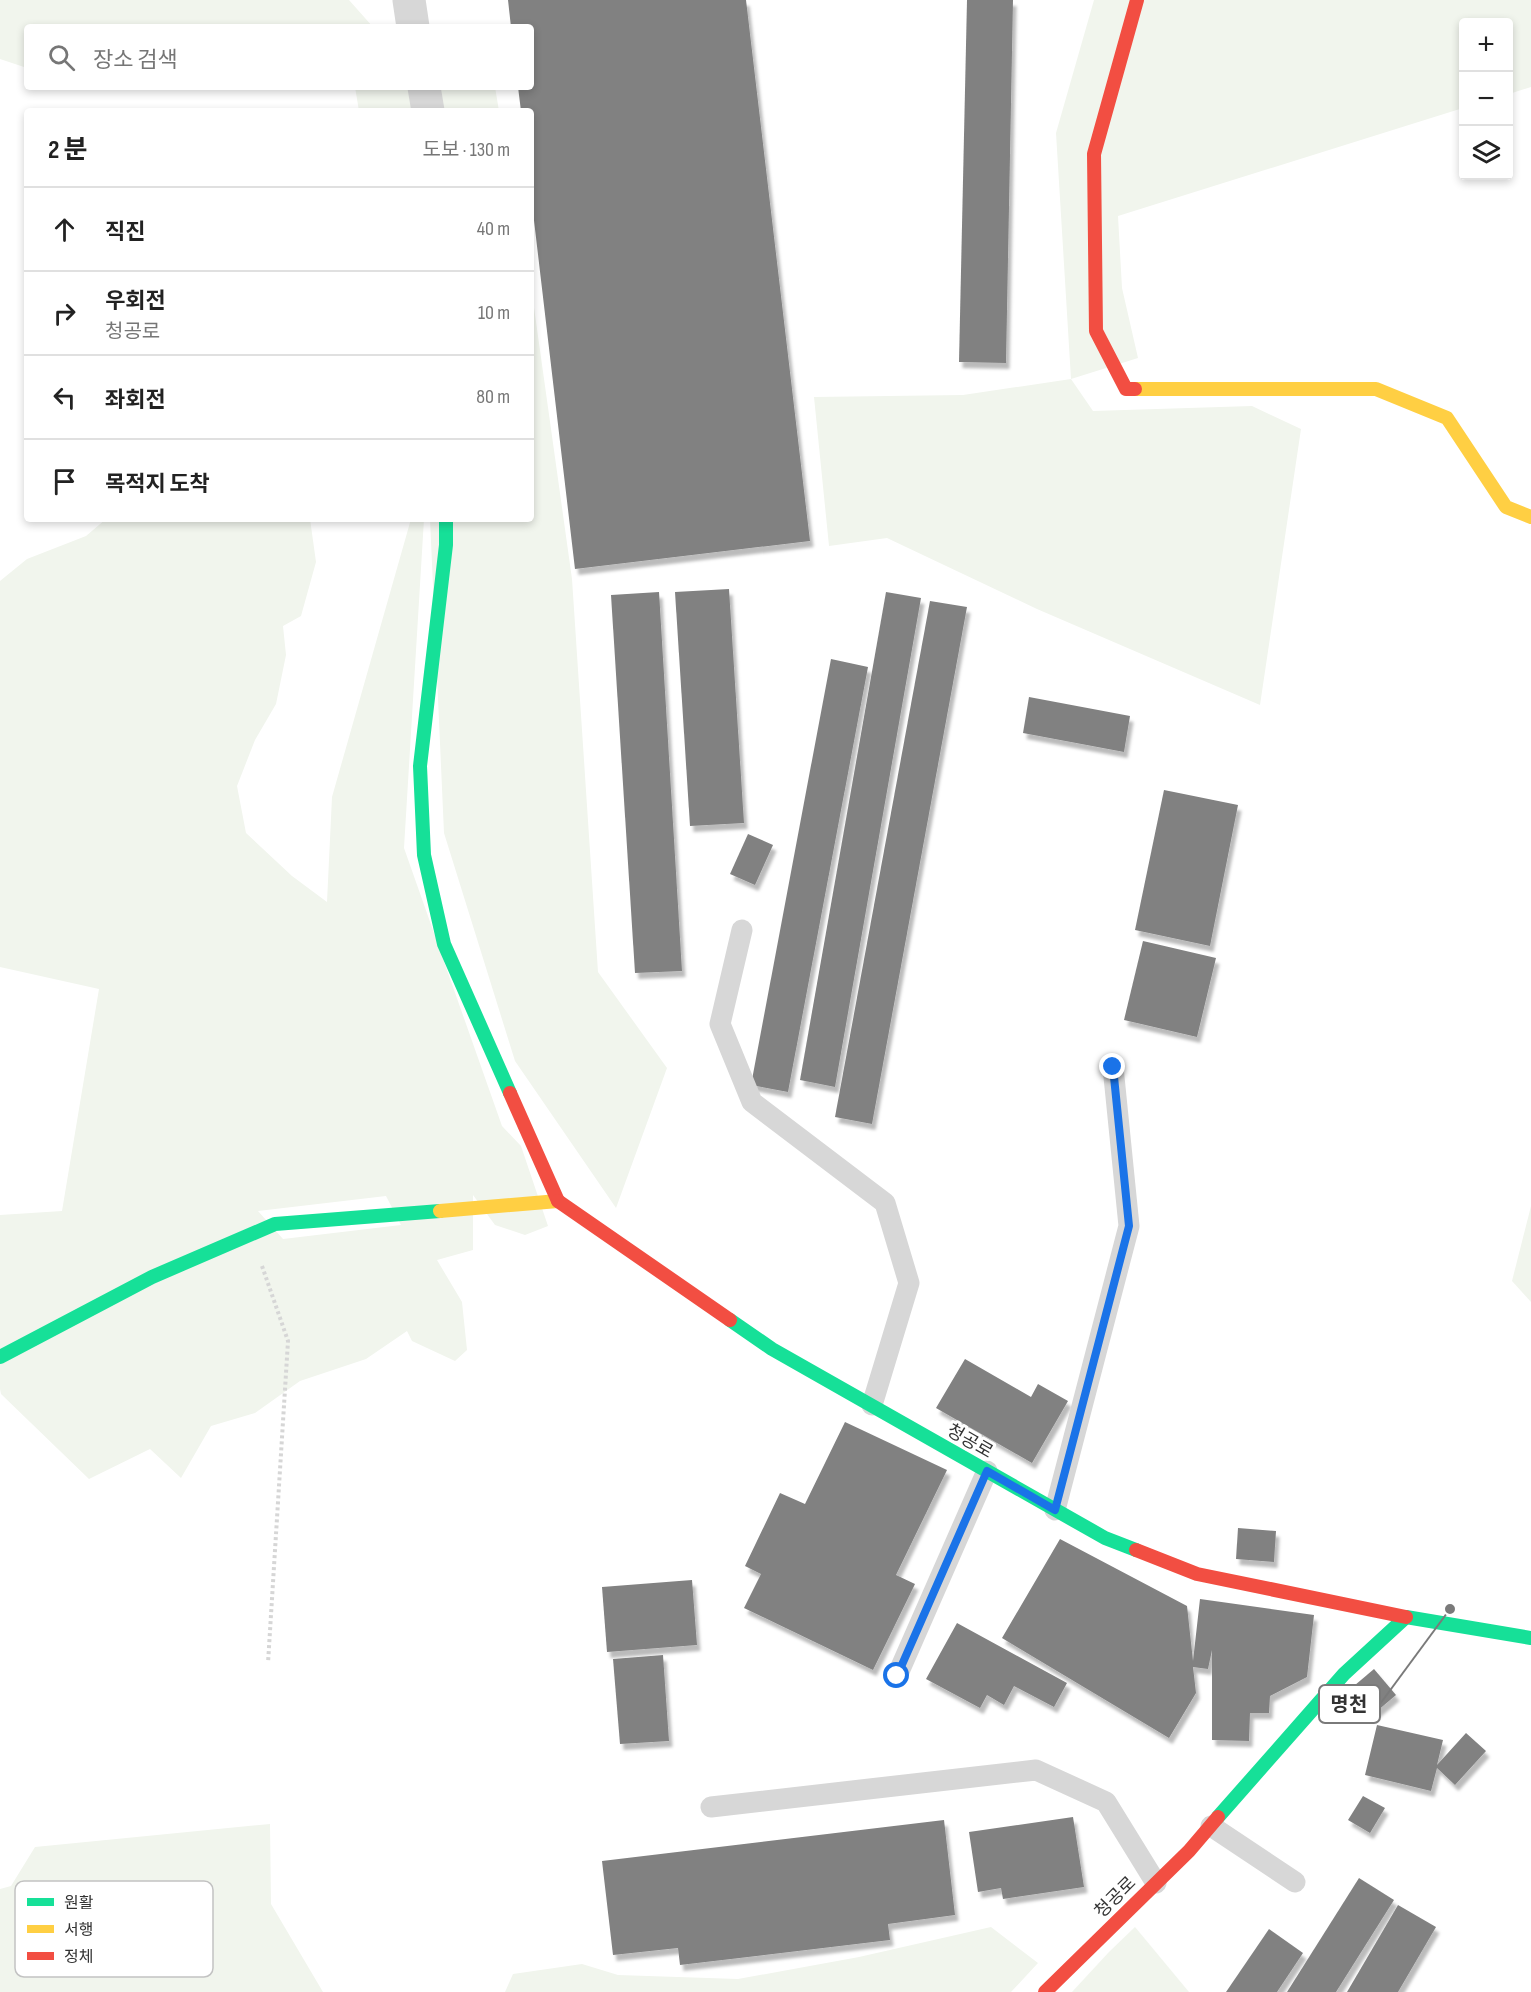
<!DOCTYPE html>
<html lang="ko">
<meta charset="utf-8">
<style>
body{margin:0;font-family:"Sofia Sans Condensed","Noto Sans KR",sans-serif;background:#f6f6f6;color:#222}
.controls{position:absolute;right:18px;top:18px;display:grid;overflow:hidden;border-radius:6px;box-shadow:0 3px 9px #0003}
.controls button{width:54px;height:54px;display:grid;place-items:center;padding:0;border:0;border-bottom:2px solid #e0e0e0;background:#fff;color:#222;font:30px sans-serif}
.stop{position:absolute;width:18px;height:18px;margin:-14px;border:4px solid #1a73e8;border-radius:50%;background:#fff}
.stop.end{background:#1a73e8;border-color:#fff;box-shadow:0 2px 6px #0008}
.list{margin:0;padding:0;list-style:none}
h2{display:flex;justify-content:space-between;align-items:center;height:78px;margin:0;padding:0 24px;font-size:26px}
h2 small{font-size:20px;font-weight:400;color:#767676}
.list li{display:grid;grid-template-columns:39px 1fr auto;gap:18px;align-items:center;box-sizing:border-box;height:84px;padding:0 24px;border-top:2px solid #e0e0e0}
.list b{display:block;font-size:22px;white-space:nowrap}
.list p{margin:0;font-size:20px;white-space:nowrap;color:#767676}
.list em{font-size:20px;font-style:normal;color:#767676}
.icon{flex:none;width:33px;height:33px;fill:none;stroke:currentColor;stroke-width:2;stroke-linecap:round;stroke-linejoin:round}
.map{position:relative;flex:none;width:1531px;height:1992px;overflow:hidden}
.search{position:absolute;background:#fff;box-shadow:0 3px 9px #0003;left:24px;top:24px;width:510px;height:66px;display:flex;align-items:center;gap:15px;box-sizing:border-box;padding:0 21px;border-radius:6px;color:#767676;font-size:22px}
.panel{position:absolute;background:#fff;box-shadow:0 3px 9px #0003;left:24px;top:108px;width:510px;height:414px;border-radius:6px}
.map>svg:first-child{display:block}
</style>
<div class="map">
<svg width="1531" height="1992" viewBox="0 0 1531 1992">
<defs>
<filter id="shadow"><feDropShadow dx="3.5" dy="6" stdDeviation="1.5" flood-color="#0004"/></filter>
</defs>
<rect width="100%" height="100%" fill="#fff"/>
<g fill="#f1f5ed" fill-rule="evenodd">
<polygon points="0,0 349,0 373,27 27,27 27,68 0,59"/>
<polygon points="1094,0 1531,0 1531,87 1509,94 1508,22 1464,22 1463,108 1118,216 1122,288 1138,358 1071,379 1093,411 1252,406 1301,429 1260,705 1037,609 887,538 829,546 814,397 963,395 1071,379 1056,133"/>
<polygon points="355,87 495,87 499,111 359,111"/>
<polygon points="531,286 572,579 598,972 667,1068 616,1208 515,1061 444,833 430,519 531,519"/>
<path d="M106,519H310L316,562L301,616L283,626L286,655L276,704L255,740L237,786L246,833L292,876L327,902L332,797L411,519H424L404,848L502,1126L521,1146L548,1226L525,1235L495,1225L473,1195V1250L437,1260L462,1302L467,1350L455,1361L412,1341L407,1331L366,1359L300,1381L255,1413L211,1426L181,1478L150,1449L89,1479L1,1394L0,1389V1215L62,1211L99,989L0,967V581L27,559L86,536ZM386,1196L401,1225L283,1239L258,1211Z"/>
<polygon points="1531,1206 1531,1302 1512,1281"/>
<polygon points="270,1824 271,1904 323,1992 0,1992 0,1889 11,1886 35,1847"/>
<polygon points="991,1927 1038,1963 1011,1992 505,1992 513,1974 582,1964 618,1975 738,1979 859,1957"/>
<polygon points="1135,1927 1189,1992 1072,1992 1109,1952"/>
</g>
<g fill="#818181" filter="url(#shadow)">
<polygon points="508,0 746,0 810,541 575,569 531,195 531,111 521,111 518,87 531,87 531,27 511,27"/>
<polygon points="967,0 1013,0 1006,363 959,362"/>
<polygon points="729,589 744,823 690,826 675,592"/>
<polygon points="659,592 682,971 635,973 611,595"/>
<polygon points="886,592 921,598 835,1087 800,1080"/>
<polygon points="930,601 967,607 872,1124 835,1117"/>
<polygon points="831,659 868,667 788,1092 751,1085"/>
<polygon points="1029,697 1130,716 1124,752 1023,733"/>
<polygon points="1164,790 1238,805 1210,946 1135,930"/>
<polygon points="748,834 773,845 755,885 730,874"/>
<polygon points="1143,941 1216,958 1197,1037 1124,1020"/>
<polygon points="965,1359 1031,1397 1038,1384 1068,1401 1032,1463 936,1408"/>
<polygon points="845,1422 947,1470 896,1575 915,1584 873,1670 744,1608 761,1574 745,1566 780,1493 805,1504"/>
<polygon points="1238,1528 1276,1531 1274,1562 1236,1559"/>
<polygon points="1060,1539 1187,1606 1193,1661 1200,1599 1314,1615 1307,1677 1270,1696 1269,1713 1250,1713 1249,1741 1212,1740 1212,1650 1208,1669 1193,1667 1196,1693 1169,1738 1002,1638"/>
<polygon points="692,1580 697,1645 607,1652 602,1587"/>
<polygon points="957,1623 1067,1683 1054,1707 1014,1686 1004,1705 987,1695 980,1708 926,1679"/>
<polygon points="663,1655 669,1741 620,1744 613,1659"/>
<polygon points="1374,1669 1396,1695 1370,1717 1348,1691"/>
<polygon points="1377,1725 1443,1740 1437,1765 1466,1733 1486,1751 1455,1785 1437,1768 1431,1791 1365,1775"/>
<polygon points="1363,1796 1385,1808 1370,1833 1348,1820"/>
<polygon points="1073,1817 1084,1887 1003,1899 1001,1888 978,1892 969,1832"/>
<polygon points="944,1820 955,1915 888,1924 890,1940 680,1965 678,1948 613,1955 602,1861"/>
<polygon points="1359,1878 1394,1900 1336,1992 1287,1992"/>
<polygon points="1398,1905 1436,1927 1398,1992 1347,1992"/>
<polygon points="1269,1929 1303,1953 1277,1992 1226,1992"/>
</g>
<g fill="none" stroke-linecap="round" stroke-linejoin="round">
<polyline stroke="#d6d6d6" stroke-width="4" stroke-dasharray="3 3" stroke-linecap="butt" points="262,1266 288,1341 268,1663"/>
<g stroke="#d7d7d7" stroke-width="21">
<polyline points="742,930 720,1024 752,1102 885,1203 909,1283 872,1405"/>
<polyline points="1055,1510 1129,1226 1113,1067"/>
<polyline points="897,1676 987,1471"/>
<polyline points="711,1807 1036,1770 1106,1802 1156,1883"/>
<polyline points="1211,1826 1295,1882"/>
</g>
<g stroke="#d7d7d7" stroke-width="33">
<polyline points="409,0 413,27"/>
<polyline points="424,87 428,111"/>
</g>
<g stroke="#16e098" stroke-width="14">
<polyline points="446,519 446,545 420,766 424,855 444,944 510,1093"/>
<polyline points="730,1320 772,1349 1105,1538 1136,1550"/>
<polyline points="0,1357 152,1277 275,1224 440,1211"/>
<polyline points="1218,1817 1344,1674 1406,1617 1531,1638"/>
</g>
<g stroke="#ffcf43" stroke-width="14">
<polyline points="1135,389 1376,389 1447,418 1506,507 1531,517"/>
<polyline points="440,1211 558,1201"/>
</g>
<g stroke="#f24e42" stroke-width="14">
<polyline points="1135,389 1126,389 1096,331 1094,154 1137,0"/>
<polyline points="510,1093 558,1201"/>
<polyline points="558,1201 730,1320"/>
<polyline points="1136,1550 1197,1574 1406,1617"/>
<polyline points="1045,1992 1189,1851 1218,1817"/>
</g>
</g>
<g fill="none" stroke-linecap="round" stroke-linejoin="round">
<polyline stroke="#1a73e8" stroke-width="8" points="897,1676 987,1471 1055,1510 1129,1226 1113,1067"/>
</g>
<g text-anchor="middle" stroke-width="6" stroke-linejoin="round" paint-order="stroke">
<g font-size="18" fill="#333" stroke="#fff">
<text transform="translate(970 1441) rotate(30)" y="6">청공로</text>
<text transform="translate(1115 1897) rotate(-45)" y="6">청공로</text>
</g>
</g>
<rect x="15" y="1881" width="198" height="96" rx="9" fill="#fff" stroke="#c2c2c2" stroke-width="1.5"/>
<rect x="27" y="1898" width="27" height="8" fill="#16e098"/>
<rect x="27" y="1925" width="27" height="8" fill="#ffcf43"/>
<rect x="27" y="1952" width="27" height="8" fill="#f24e42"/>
<g font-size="16" fill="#333">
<text x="64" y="1908">원활</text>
<text x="64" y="1935">서행</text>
<text x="64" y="1962">정체</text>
</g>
<path fill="none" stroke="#7a7a7a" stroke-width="2" d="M1450 1609L1380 1704"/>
<circle fill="#7a7a7a" stroke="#fff" stroke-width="2" cx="1450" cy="1609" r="6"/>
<rect fill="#fff" stroke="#7a7a7a" stroke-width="2" x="1319" y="1685" width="61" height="38" rx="6"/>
<g font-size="20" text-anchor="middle" font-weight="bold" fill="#333">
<text x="1349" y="1711">명천</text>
</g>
</svg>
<div class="controls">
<button>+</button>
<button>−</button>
<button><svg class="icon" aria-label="layers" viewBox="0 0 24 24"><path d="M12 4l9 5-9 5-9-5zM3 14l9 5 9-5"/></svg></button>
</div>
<div class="stop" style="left:897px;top:1676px"></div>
<div class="stop end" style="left:1113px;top:1067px"></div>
<div class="search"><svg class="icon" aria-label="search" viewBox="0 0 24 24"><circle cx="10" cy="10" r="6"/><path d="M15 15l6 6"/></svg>장소 검색</div>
<section class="panel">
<h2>2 분<small>도보 · 130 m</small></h2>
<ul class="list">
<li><svg class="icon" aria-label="ahead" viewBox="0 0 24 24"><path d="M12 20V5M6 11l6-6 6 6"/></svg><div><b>직진</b></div><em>40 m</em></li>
<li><svg class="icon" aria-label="right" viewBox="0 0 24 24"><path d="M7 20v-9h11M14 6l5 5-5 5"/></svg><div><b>우회전</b><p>청공로</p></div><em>10 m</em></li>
<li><svg class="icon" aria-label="left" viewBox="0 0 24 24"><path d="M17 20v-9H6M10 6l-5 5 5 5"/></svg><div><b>좌회전</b></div><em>80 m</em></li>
<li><svg class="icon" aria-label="arrive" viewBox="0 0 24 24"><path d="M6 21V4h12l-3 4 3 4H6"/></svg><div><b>목적지 도착</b></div></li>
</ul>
</section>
</div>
